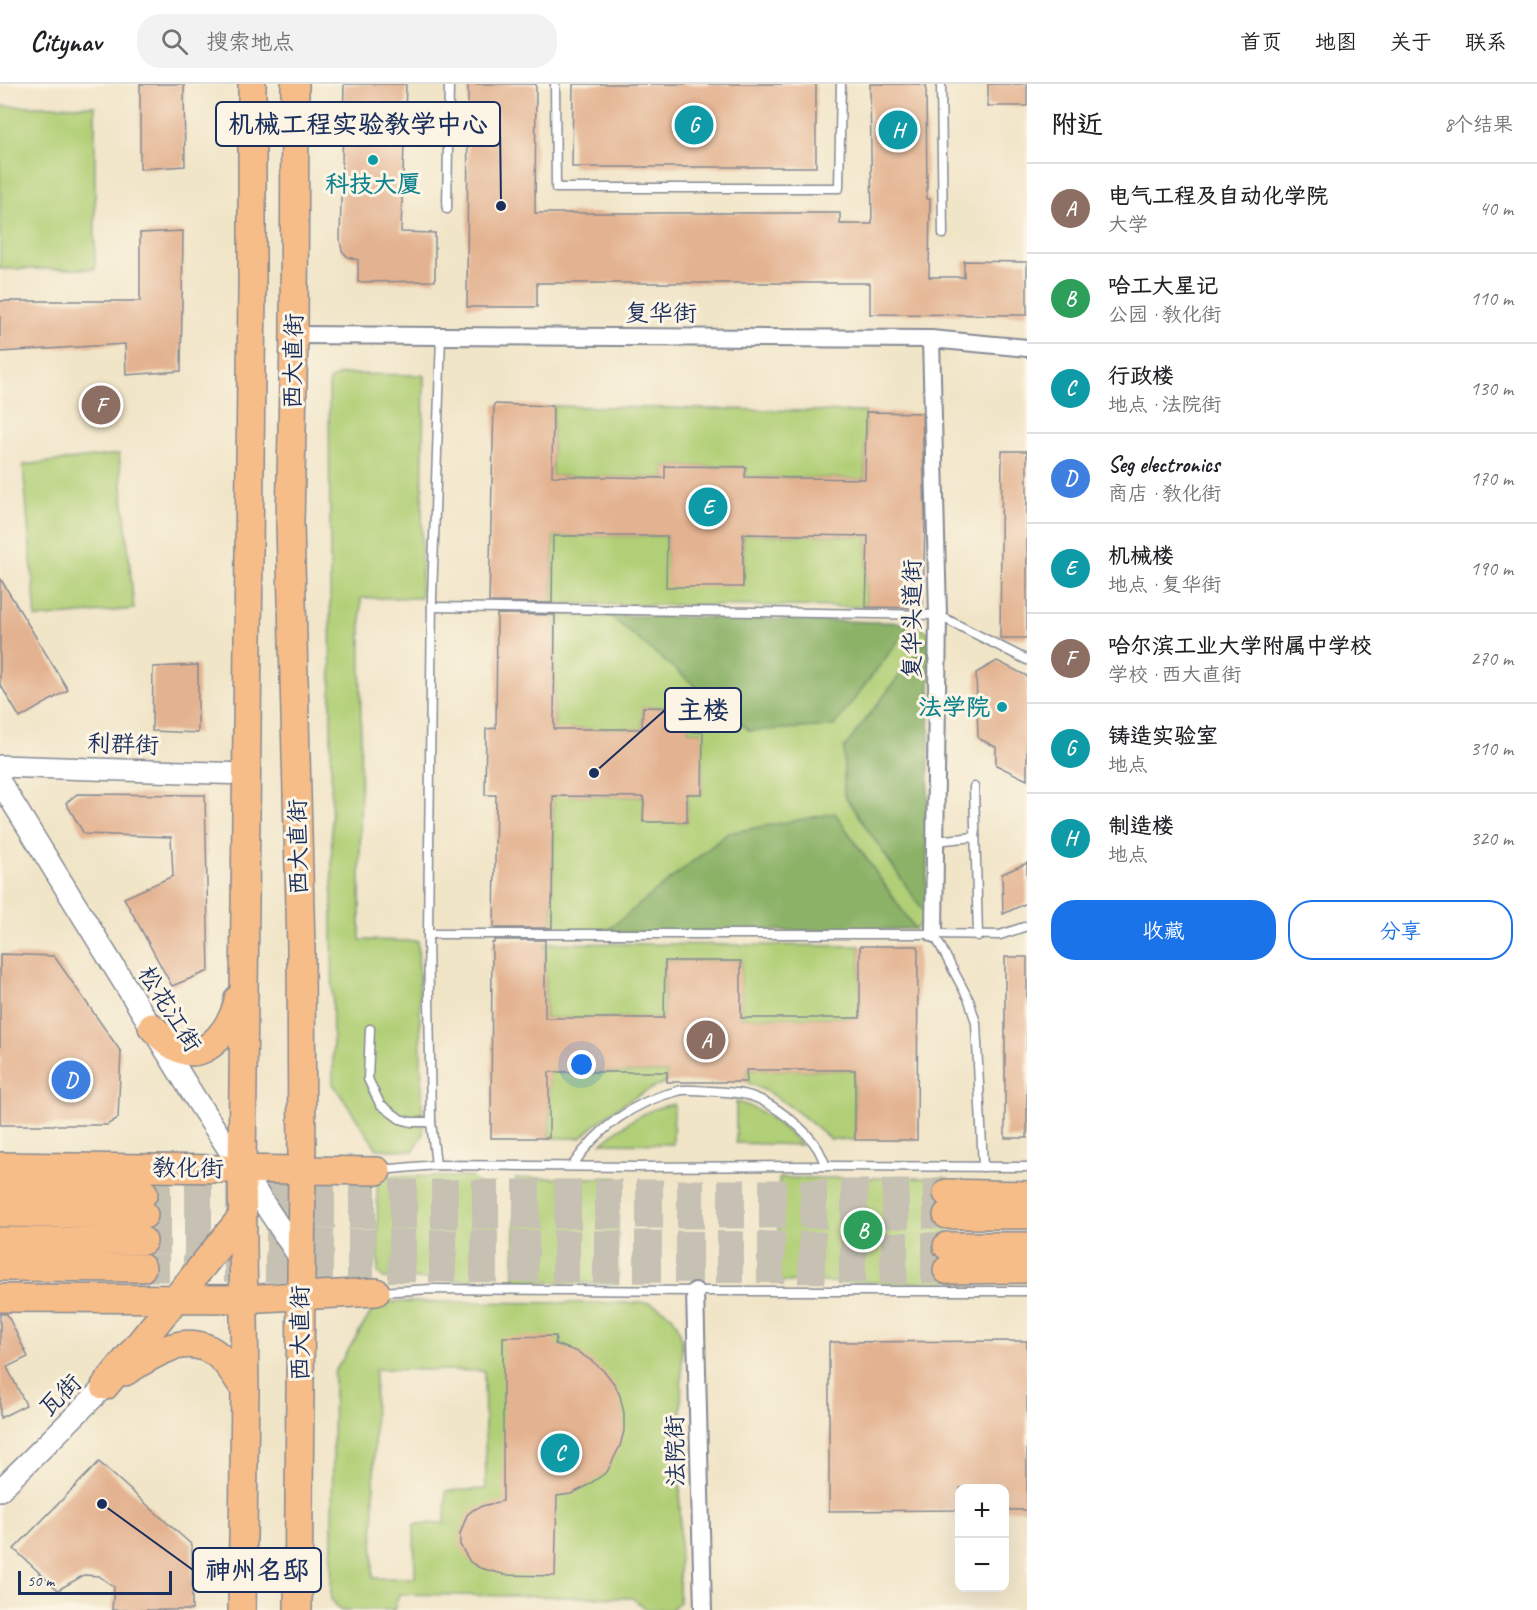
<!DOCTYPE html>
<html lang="zh">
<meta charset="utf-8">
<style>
body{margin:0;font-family:Caveat,"LXGW WenKai TC",sans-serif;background:#f2f2f2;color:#202124}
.controls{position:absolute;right:18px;bottom:18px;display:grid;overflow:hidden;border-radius:12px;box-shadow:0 6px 24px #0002}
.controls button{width:54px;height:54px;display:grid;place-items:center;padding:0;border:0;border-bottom:2px solid #e0e0e0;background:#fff;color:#202124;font:30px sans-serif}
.scale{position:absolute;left:18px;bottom:15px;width:154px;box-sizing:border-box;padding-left:6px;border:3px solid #1b2f5e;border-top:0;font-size:16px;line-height:21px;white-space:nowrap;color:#1b2f5e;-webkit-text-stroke:4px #fcf5e5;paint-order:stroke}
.you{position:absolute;left:582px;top:981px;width:21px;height:21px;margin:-15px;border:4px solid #fff;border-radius:50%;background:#1a73e8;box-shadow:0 0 0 9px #1a73e833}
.badge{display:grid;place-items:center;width:39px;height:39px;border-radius:50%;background:#1a73e8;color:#fff;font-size:20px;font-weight:700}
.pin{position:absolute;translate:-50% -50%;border:3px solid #fff;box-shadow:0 2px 6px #0006}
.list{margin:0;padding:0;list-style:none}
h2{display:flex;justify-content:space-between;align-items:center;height:78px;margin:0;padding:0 24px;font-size:26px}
h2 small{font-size:20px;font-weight:400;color:#757577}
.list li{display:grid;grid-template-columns:39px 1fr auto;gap:18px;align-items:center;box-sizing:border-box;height:90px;padding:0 24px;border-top:2px solid #e0e0e0}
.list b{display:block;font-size:22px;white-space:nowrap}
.list p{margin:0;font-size:20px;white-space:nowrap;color:#757577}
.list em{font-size:20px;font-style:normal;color:#757577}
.actions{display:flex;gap:12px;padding:18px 24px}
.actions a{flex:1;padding:14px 0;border:2px solid #1a73e8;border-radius:24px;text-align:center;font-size:21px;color:#1a73e8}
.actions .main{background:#1a73e8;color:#fff}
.icon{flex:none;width:33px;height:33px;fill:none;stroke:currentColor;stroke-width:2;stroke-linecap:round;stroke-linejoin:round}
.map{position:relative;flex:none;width:1027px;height:1526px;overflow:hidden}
header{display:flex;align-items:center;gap:36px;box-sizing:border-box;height:84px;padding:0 30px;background:#fff;border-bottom:2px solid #e0e0e0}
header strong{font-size:28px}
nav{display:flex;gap:33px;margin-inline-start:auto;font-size:21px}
.search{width:420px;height:54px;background:#f2f2f2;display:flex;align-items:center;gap:15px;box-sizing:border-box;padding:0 21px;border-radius:24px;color:#757577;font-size:22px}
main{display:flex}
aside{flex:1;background:#fff}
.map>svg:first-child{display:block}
</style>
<header>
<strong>Citynav</strong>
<div class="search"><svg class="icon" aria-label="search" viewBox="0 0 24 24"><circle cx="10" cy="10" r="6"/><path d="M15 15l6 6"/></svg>搜索地点</div>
<nav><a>首页</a><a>地图</a><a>关于</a><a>联系</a></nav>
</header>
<main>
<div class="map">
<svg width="1027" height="1526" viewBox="0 0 1027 1526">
<rect width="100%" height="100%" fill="#fcf5e5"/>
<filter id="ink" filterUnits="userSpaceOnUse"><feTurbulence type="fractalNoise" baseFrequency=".0167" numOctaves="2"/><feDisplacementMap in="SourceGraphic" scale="12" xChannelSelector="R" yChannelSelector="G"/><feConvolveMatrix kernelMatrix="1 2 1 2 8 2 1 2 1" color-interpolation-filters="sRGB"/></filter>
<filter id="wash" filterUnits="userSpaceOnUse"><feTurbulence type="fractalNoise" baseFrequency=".008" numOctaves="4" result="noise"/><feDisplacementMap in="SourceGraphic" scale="24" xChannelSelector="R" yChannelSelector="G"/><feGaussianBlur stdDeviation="1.35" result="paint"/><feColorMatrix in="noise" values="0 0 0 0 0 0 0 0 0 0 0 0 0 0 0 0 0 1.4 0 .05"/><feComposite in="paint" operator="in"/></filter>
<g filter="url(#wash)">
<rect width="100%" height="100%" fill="#f1e5c8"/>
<g fill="#b1cf76" stroke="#667f6a" stroke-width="1.5" fill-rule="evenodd">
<rect x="0" y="22" width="95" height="163"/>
<polygon points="342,290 424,291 421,514 361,514 360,856 418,857 423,1051 413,1067 377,1065 333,1000 329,296"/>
<polygon points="553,322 866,328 865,395 745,393 745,383 665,382 665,394 552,392"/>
<polygon points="119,370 134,525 36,534 23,381"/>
<polygon points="743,450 868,452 866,523 552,520 553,452 667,452 667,502 743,502"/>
<polygon points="555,531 912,539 931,550 926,831 922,839 915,845 552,848 553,701 570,712 644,713 643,737 687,738 687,710 702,710 702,648 688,648 688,624 643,623 642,645 569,645 554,657"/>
<polygon points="545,859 860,862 860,934 741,934 741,877 665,877 664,934 545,934"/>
<path d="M746,986H855V1056L830,1055C804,1032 779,1012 747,998Z"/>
<path d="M549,988H667V998C630,1013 609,1027 581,1054H549Z"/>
<path d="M736,1018C763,1024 782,1042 801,1061L736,1059Z"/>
<path d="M674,1020L673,1060L602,1059C623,1041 646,1024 674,1020Z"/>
<path d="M382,1092L471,1093C478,1100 485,1106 490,1115C499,1133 498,1162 486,1179C481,1185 475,1191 470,1196L383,1194L378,1189L377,1098Z"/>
<polygon points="516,1094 618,1094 618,1200 514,1197"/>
<polygon points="779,1094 947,1094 947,1199 778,1198"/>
<path d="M389,1218L650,1219C672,1229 677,1233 682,1257L679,1518L671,1526H647L632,1514L399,1510L394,1526H340L331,1515L334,1289L375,1222ZM375,1285L484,1287L486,1405L446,1407L445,1439L414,1440L415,1494H373Z"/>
</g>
<g fill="#8cb267" stroke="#547062" stroke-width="1.5">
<polygon points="609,531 912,539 834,642 750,647"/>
<polygon points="931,550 926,831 844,711 844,664"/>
<polygon points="835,729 915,845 604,849 728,749"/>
</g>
<g id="blocks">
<g fill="#e3b290">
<polygon points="140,0 184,0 185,82 140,85"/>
<polygon points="344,0 406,0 401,148 435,149 435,197 358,198 358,176 348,173 342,167 340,156"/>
<polygon points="468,0 536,0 535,129 840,129 840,140 872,140 870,0 926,0 927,115 930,115 929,193 964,193 964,177 1027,178 1027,231 870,230 870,199 537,199 537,223 467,223"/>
<polygon points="573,0 816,0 816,83 572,83"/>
<rect x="988" y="0" width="39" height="22"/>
<polygon points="183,147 181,287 126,291 125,260 0,268 0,217 140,217 140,149"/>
<polygon points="494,320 553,322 552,392 665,394 665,382 746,383 745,393 865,395 866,328 922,329 925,434 923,524 866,523 868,452 743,450 743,503 666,503 667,452 553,452 552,519 489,518"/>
<polygon points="1002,367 1027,367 1027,554 1000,554"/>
<polygon points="0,494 68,606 20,634 0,600"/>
<polygon points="497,530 555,531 554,645 642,645 643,623 688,624 688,648 703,648 702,710 687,710 687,738 643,738 644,713 553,712 552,844 494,844 496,711 485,711 486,645 496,644"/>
<polygon points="997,577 1027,592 1027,696 996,681 996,663 978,654 976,589"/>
<polygon points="198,581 198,649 152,647 153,583"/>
<polygon points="77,710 205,711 209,887 172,902 124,814 173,792 171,753 84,750 66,719"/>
<polygon points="1027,779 1027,819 1003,830 1002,790"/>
<polygon points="494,856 545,856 545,934 664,934 665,877 741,877 741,934 860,934 860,862 918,862 917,1056 855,1056 855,986 746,986 747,998 667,998 667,988 549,988 549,1054 491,1054 492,859 494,859"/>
<polygon points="0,870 54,872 121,968 118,1034 107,1041 0,1041"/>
<rect x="1005" y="873" width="22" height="181"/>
<polygon points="0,1230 7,1230 28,1273 7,1283 26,1321 0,1334"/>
<polygon points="556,1252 555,1260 578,1268 592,1277 605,1288 615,1301 620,1312 624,1329 624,1347 620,1362 607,1388 585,1403 571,1410 557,1412 555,1492 503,1491 503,1490 480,1484 470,1478 460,1461 460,1450 467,1431 473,1426 482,1422 503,1417 503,1253"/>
<polygon points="1027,1257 1027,1426 1005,1426 1005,1404 960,1404 960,1426 829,1427 829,1258"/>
<polygon points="99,1378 192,1461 192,1526 112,1526 114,1503 99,1492 84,1491 58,1506 14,1465"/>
</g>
</g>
</g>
<g filter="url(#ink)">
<use href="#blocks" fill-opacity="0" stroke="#868a93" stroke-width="1.5"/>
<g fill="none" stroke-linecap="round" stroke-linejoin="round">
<g stroke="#c6c1b3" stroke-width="27" stroke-dasharray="27 14" stroke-linecap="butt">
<polyline points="144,1109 947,1109"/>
<polyline points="144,1131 947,1131"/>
<polyline points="143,1157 947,1162"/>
<polyline points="142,1184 947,1186"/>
</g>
<defs>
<g id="service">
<polyline points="555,0 556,104 839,104 841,0"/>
<polyline points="941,0 943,150"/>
<polyline points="447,125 449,0"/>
<polyline points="432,523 938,531 1027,576"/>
<polyline points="974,703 978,852"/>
<polyline points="935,757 975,753"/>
<polyline points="428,850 432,514 441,252"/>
<polyline points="934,850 969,916 976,939 983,1083"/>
<polyline points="370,945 368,995 380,1020 400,1035 411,1038 431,1038"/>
<polyline points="436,1081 431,1038 428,850 934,850 1000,851 1027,842"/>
<path d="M572,1082C597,1045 634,1017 678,1007C687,1004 700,1007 710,1007C723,1008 738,1008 751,1012C773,1019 806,1045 818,1065C821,1070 823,1076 826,1082"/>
<polyline points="380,1086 436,1081 633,1083 826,1082 1027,1083"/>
<polyline points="379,1208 432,1205 695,1207 1027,1207"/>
</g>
<g id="minor">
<polyline points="294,251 931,255 1027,264"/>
<polyline points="931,255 938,531 934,850"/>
<polyline points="695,1207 703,1526"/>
</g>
<g id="tertiary">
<polyline points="0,682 245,690"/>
<polyline points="0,698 195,1014 301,1176"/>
<polyline points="0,1406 105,1302"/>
</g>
<g id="primary">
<polyline points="295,0 294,251 290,440 301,864 302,1086 298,1526"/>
<path d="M152,943C161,952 170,962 182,966C209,977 235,938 238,915"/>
<path d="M125,1288C153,1271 188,1245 219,1272C230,1281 237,1294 245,1306"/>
<polyline points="105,1302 242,1133"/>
<polyline points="242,1526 245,1306 242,1085 252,204 252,0"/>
</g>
<g id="trunk">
<polyline points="0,1082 377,1087"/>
<polyline points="0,1108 144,1109"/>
<polyline points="947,1109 1027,1111"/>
<polyline points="0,1129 144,1131"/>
<polyline points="947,1131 1027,1131"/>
<polyline points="0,1157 143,1157"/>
<polyline points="947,1162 1027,1162"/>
<polyline points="0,1183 142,1184"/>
<polyline points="947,1186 1027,1185"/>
<polyline points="0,1214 243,1215 376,1208"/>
</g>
</defs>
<use href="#service" stroke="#868a93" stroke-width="11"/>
<use href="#minor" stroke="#868a93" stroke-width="20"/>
<use href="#tertiary" stroke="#868a93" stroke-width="24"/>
<use href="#primary" stroke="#868a93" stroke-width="30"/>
<use href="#trunk" stroke="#868a93" stroke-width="30"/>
<use href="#service" stroke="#fff" stroke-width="8"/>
<use href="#minor" stroke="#fff" stroke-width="16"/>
<use href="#tertiary" stroke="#fff" stroke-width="21"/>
<use href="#primary" stroke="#f7bd88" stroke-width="27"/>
<use href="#trunk" stroke="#f7bd88" stroke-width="27"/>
</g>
</g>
<g fill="#0f9aa8" stroke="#fcf5e5" stroke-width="2">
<circle cx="373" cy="76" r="6"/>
<circle cx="1002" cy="623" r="6"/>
</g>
<g text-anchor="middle" stroke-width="6" stroke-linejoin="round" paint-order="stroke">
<g font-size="24" font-weight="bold" fill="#0d838f" stroke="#fcf5e5">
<text x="373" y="108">科技大厦</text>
<text x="990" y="631" text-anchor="end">法学院</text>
</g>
<g font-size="24" fill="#1b2f5e" stroke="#fcf5e5">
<text x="661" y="237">复华街</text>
<text transform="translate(293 277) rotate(-89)" y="8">西大直街</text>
<text transform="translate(912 535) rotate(-90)" y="8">复华头道街</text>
<text transform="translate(123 660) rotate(2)" y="8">利群街</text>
<text transform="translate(298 763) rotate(-91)" y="8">西大直街</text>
<text transform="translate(170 925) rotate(58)" y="8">松花江街</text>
<text transform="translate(188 1084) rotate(1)" y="8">教化街</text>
<text transform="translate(300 1249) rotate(-90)" y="8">西大直街</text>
<text transform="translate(60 1311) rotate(-45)" y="8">瓦街</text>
<text transform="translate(675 1367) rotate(-91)" y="8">法院街</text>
</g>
</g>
<path fill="none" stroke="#1b2f5e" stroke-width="2" d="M501 122L500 40M594 689L665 626M102 1420L193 1486"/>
<g fill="#1b2f5e" stroke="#fcf5e5" stroke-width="2">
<circle cx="501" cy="122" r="6"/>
<circle cx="594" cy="689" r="6"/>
<circle cx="102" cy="1420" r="6"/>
</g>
<g fill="#fcf5e5" stroke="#1b2f5e" stroke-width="2">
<rect x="216" y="18" width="284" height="44" rx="6"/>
<rect x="665" y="604" width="76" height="44" rx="6"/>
<rect x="193" y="1464" width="128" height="44" rx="6"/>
</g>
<g font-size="26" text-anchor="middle" font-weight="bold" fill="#1b2f5e">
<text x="358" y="49">机械工程实验教学中心</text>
<text x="703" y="635">主楼</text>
<text x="257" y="1495">神州名邸</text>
</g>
</svg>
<div class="controls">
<button>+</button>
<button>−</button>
</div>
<div class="scale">50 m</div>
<div class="you"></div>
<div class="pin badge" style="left:706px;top:956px;background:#8d6e63">A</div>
<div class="pin badge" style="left:863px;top:1146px;background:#2e9e5b">B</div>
<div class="pin badge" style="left:560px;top:1369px;background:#0f9aa8">C</div>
<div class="pin badge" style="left:71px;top:996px;background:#3f7fe0">D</div>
<div class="pin badge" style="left:708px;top:423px;background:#0f9aa8">E</div>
<div class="pin badge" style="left:101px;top:321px;background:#8d6e63">F</div>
<div class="pin badge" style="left:694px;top:41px;background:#0f9aa8">G</div>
<div class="pin badge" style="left:898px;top:46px;background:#0f9aa8">H</div>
</div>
<aside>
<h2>附近<small>8个结果</small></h2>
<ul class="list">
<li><span class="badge" style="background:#8d6e63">A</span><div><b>电气工程及自动化学院</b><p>大学</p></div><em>40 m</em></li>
<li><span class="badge" style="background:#2e9e5b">B</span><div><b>哈工大星记</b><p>公园 · 教化街</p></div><em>110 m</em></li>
<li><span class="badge" style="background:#0f9aa8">C</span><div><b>行政楼</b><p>地点 · 法院街</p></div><em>130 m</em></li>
<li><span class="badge" style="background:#3f7fe0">D</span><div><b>Seg electronics</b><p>商店 · 教化街</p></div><em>170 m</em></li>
<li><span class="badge" style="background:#0f9aa8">E</span><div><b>机械楼</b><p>地点 · 复华街</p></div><em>190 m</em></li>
<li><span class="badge" style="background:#8d6e63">F</span><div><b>哈尔滨工业大学附属中学校</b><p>学校 · 西大直街</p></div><em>270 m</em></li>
<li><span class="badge" style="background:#0f9aa8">G</span><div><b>铸造实验室</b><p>地点</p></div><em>310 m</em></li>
<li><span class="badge" style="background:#0f9aa8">H</span><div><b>制造楼</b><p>地点</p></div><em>320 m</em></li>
</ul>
<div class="actions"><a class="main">收藏</a><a>分享</a></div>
</aside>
</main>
